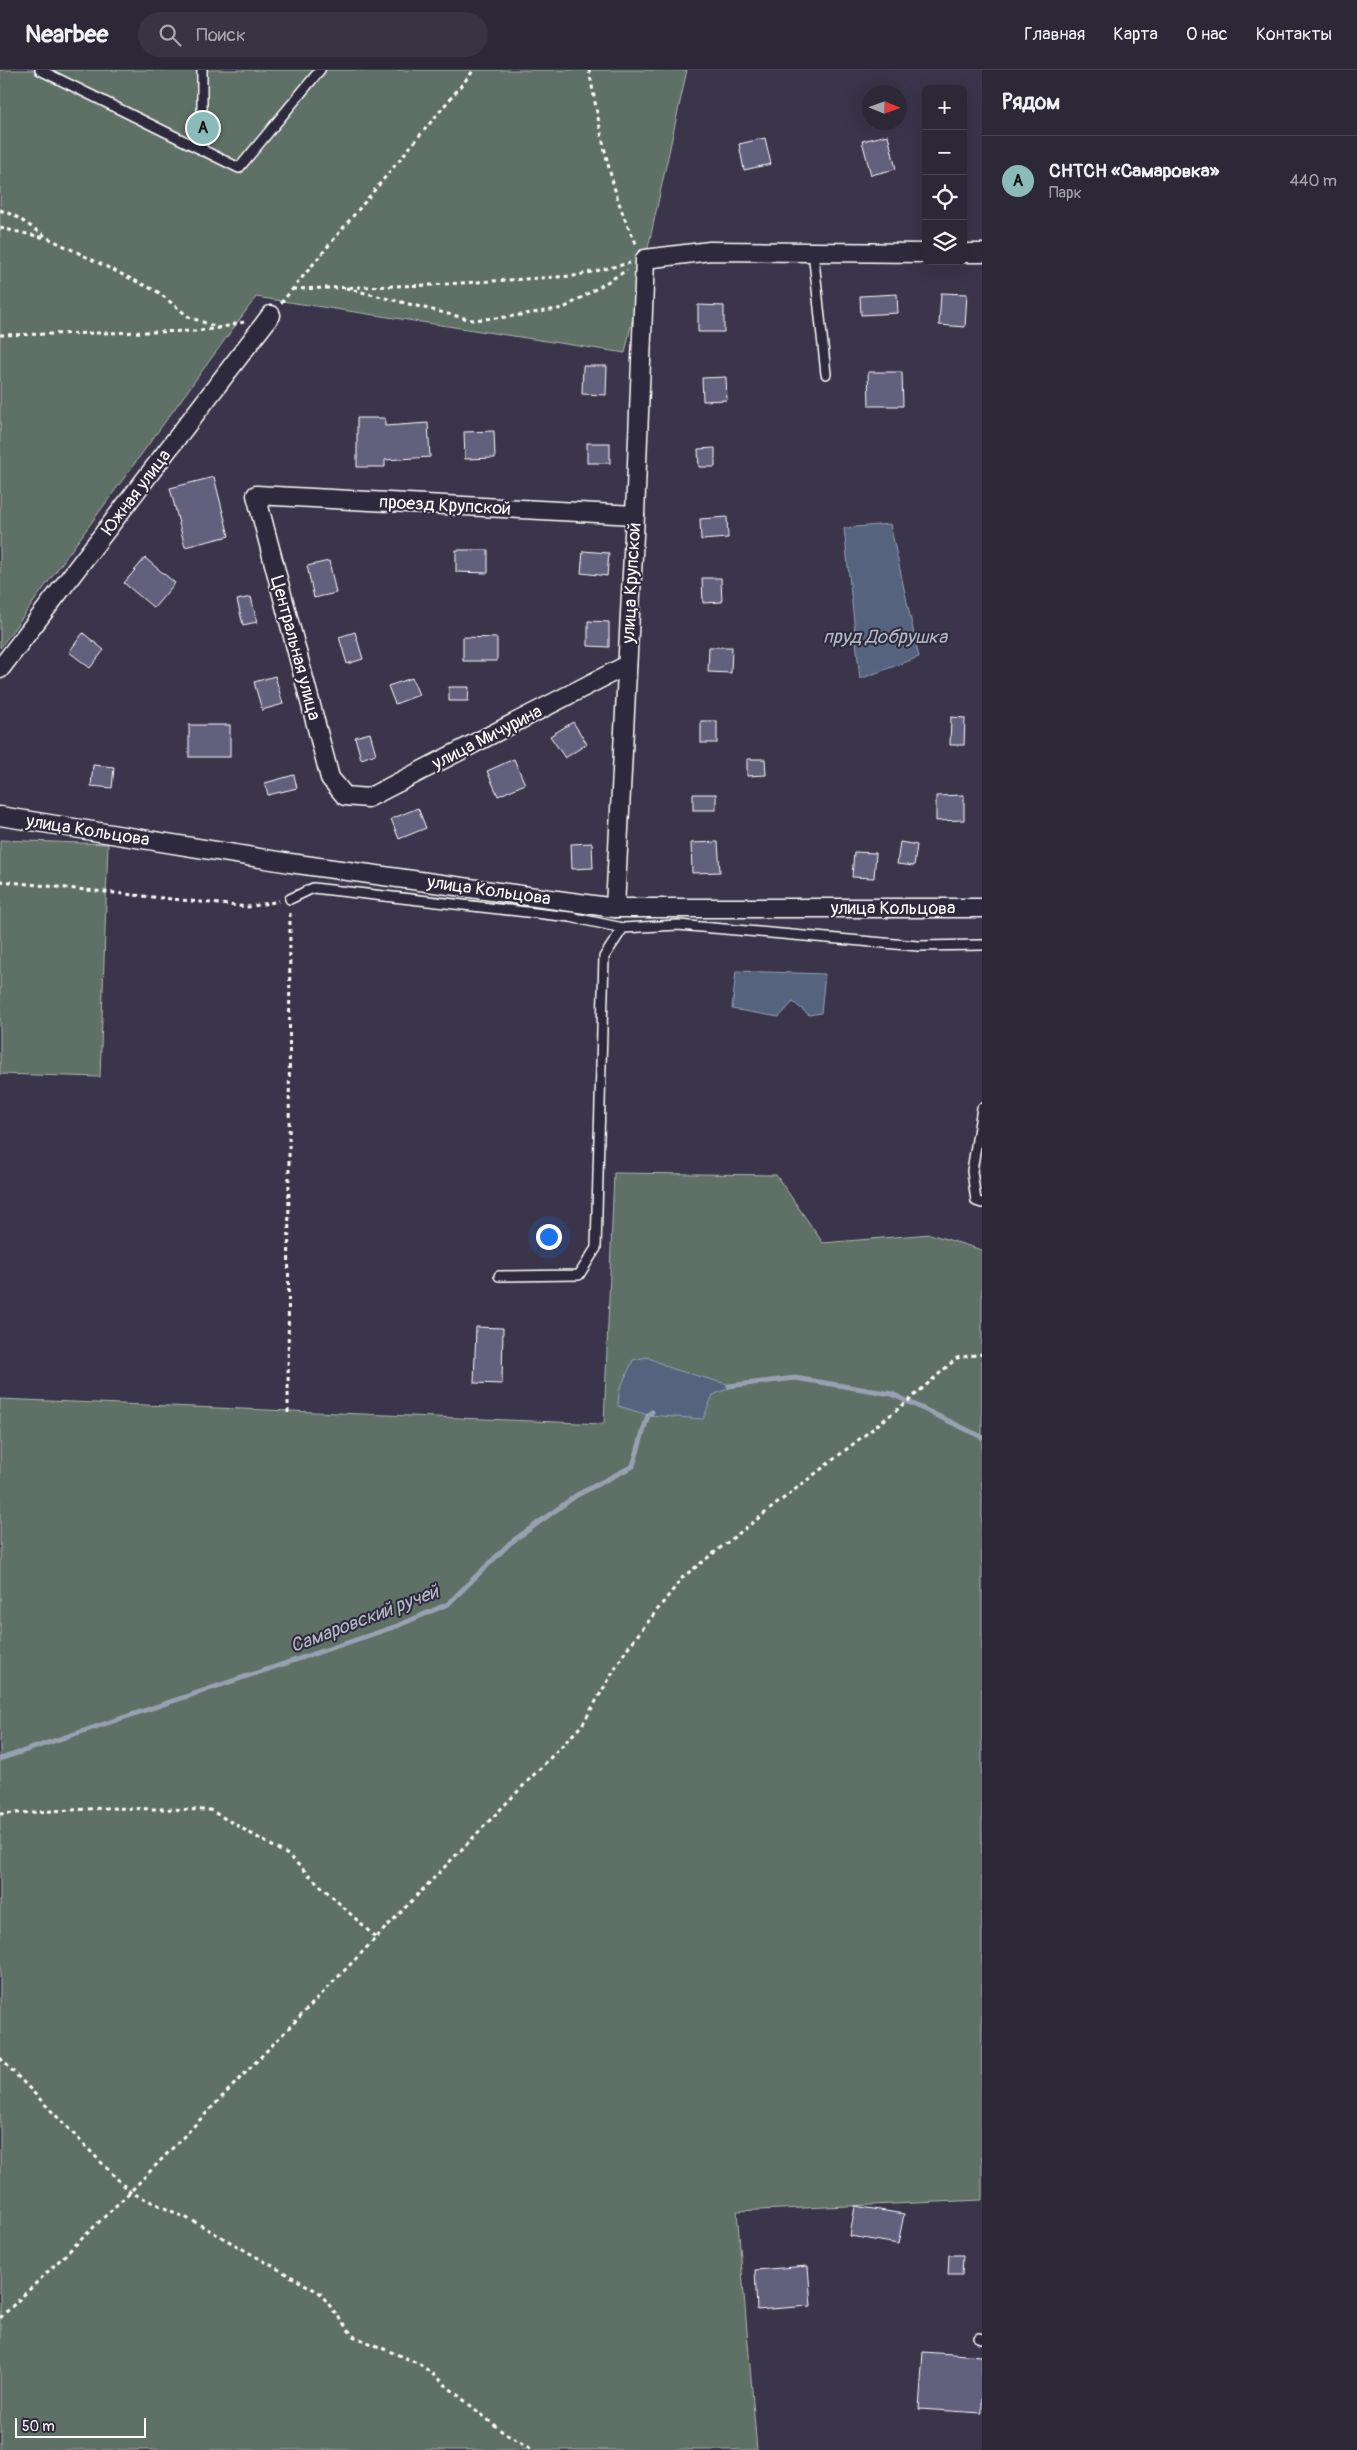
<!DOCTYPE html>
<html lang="ru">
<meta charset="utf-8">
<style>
body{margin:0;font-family:Pangolin,sans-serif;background:#383443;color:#f1f3f6}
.controls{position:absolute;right:15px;top:15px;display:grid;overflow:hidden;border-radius:8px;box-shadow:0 5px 20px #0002}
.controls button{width:45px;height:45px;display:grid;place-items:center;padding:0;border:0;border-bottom:1px solid #484453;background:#2c2838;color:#f1f3f6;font:25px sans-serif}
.compass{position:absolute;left:862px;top:15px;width:45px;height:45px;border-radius:50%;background:#2c2838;box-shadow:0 5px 20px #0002;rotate:91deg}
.scale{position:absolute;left:15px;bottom:12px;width:131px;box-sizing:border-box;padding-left:5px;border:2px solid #fff;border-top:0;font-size:14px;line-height:18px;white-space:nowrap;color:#fff;-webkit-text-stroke:4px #2f2a3d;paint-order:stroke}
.you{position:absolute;left:548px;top:1166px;width:18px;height:18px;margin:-12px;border:4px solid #fff;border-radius:50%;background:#1a73e8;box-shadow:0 0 0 8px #1a73e833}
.badge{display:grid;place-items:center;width:32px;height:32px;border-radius:50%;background:#8bbbb9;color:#111;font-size:16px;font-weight:700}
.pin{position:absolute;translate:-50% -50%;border:2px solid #fff;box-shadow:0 1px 5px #0006}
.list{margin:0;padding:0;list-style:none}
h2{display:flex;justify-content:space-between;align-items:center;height:65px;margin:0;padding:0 20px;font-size:21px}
h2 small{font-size:16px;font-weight:400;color:#a6a6ae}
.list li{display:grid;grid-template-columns:32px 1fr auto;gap:15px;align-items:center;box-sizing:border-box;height:90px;padding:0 20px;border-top:1px solid #484453}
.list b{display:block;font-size:19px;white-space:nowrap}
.list p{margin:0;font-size:16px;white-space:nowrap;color:#a6a6ae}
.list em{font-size:16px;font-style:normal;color:#a6a6ae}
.icon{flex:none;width:28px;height:28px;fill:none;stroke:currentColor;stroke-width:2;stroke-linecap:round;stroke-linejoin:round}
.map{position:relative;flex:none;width:982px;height:2380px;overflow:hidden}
header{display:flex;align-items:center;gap:30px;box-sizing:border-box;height:70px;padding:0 25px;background:#2c2838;border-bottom:1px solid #484453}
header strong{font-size:24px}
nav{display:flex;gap:28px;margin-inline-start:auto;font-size:18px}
.search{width:350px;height:45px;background:#383443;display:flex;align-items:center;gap:12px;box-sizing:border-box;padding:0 18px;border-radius:28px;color:#a6a6ae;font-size:19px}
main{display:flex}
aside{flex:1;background:#2c2838}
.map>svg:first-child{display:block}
</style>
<header>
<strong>Nearbee</strong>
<div class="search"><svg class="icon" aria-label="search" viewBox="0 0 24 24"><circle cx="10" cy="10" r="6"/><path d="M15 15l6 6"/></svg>Поиск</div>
<nav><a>Главная</a><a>Карта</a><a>О нас</a><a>Контакты</a></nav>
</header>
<main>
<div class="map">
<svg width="982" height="2380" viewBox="0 0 982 2380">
<rect width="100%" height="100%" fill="#3a354a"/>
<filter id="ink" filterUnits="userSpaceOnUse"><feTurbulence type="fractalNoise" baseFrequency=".02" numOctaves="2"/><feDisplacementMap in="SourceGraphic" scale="10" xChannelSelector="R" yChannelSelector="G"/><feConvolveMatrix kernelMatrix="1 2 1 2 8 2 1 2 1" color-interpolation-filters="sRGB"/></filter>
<g filter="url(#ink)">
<g fill="#5e6f66" stroke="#aeb7b2">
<polygon points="0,0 687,0 625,283 256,227 0,578"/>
<polygon points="0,770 108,774 100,1007 0,1004"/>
<polygon points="614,1103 776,1105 823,1173 930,1164 982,1180 982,2130 737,2141 757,2380 0,2380 0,1329 604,1354"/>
</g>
<g fill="#54637e" stroke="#98a1b2">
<polygon points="890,454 919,587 860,609 844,458"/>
<polygon points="736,901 825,904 821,943 809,945 793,932 779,947 732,939"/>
<polygon points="647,1287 673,1299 734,1316 713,1325 703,1349 648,1345 618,1336 619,1321 633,1290"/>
</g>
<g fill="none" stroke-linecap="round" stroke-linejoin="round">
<g stroke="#98a1b2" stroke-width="5">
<polyline points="729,1316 795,1308 892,1324 982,1367"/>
<polyline points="0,1689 397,1556 448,1534 510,1473 577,1425 633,1396 648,1345 652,1342"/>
</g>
</g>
<g fill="#64607d" stroke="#fff">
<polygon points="888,65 896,99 871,105 862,71"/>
<polygon points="765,68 771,94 744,100 739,74"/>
<polygon points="941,223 967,224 965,257 939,255"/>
<polygon points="897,224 898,243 861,245 860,226"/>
<polygon points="698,235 724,236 724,262 698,262"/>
<polygon points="583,296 607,296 606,325 582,324"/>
<polygon points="868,302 902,302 903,336 869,336"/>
<polygon points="726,307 727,330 703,331 702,308"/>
<polygon points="357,348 385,348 385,356 428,353 430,387 385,390 385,397 357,397"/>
<polygon points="494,361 495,388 465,389 464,362"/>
<rect x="587" y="373" width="23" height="20"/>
<polygon points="715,378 715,397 699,397 698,379"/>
<polygon points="214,407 229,466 185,477 170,418"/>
<polygon points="727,447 728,468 701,470 700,449"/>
<polygon points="456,480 488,480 488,503 456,502"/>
<polygon points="583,481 609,483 607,506 581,503"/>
<polygon points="145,488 175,513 154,538 124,513"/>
<polygon points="329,491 336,523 314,528 307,496"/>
<polygon points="702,508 721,508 722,532 703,533"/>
<polygon points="251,527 257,552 243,555 237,530"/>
<polygon points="588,551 609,552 609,577 588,576"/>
<polygon points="355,562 363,589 347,594 339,567"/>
<polygon points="83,563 104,580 90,598 69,582"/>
<polygon points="463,567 497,568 497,591 463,591"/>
<polygon points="709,577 732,577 731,603 708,602"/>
<polygon points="275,606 283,634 262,640 254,612"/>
<polygon points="412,608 419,625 395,634 388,616"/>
<polygon points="449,617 469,617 468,631 449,631"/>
<polygon points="951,647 965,648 964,675 950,675"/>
<rect x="701" y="651" width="16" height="22"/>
<polygon points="573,652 587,674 565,688 550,666"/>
<rect x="189" y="655" width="41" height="32"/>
<polygon points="370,663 376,684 361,689 355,667"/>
<polygon points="514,689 525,714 498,726 487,701"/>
<polygon points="747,689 765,689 766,705 747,706"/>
<polygon points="93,695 114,697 112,718 91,716"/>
<polygon points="294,705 297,718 268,725 265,713"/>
<rect x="693" y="724" width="23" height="16"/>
<polygon points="964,725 964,750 936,751 936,726"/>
<polygon points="418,738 426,758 399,769 391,749"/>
<polygon points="718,772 720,802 692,803 691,773"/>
<polygon points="900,772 917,775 914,796 897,794"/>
<polygon points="592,773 593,798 572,799 571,774"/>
<polygon points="854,782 876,783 874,808 852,807"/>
<polygon points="476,1257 503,1258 502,1314 474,1313"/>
<polygon points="855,2136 904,2144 898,2174 850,2166"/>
<polygon points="949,2185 963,2185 962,2205 948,2205"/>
<polygon points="808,2196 811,2236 757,2240 755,2200"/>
<polygon points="923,2282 982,2286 982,2343 919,2339"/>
</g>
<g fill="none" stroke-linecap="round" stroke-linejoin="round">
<defs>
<g id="lane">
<polyline points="40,0 239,98 320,0"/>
<polyline points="202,0 202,81"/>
<polyline points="813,181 826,304"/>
<polyline points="290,829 313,818 570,847 623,858 678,855 918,876 982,875"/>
<polyline points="982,1038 972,1101 976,1131 982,1133"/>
<polyline points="499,1206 579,1205 596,1178 604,887 623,858"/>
<polyline points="979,2268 982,2269"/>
</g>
<g id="street">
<polyline points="963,183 982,183"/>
<polyline points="627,595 368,728 345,726 330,708 256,425 635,445"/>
<polyline points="0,599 271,245"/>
<polyline points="0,746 290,793 615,838 982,838"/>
<polyline points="615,838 635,445 645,189 710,181 926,183"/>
</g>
</defs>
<use href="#lane" stroke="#fff" stroke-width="12"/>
<use href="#street" stroke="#fff" stroke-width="21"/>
<g stroke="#fff" stroke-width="3" stroke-dasharray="4 4" stroke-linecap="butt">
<path d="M589,0C599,52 611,129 637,175"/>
<polyline points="0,140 15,146 50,169 158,222 189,247 219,258 244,252"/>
<polyline points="0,158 46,168"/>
<polyline points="346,218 472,250 507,247 564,238 627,200"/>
<polyline points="293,219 431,215 574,206 630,193"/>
<polyline points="281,233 474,0"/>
<polyline points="0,265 197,261 219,258"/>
<polyline points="0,811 248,837 279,831"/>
<polyline points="288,1343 290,841"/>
<polyline points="0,1744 106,1738 210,1740 288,1785 376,1868"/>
<polyline points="0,1988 130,2122 195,2152 320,2223 353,2266 420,2294 504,2363 533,2380"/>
<polyline points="0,2248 130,2122 582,1655 626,1580 683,1507 907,1332 957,1288 982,1284"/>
</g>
<use href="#lane" stroke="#2f2a3d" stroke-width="9"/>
<use href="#street" stroke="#2f2a3d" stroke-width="18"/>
</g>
</g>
<g text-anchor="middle" stroke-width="4" stroke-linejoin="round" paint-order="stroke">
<g font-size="18" fill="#fff" stroke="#2f2a3d">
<text transform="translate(136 422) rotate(-53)" y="6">Южная улица</text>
<text transform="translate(445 435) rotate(3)" y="6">проезд Крупской</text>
<text transform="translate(631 513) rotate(-87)" y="6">улица Крупской</text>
<text transform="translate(296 578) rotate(75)" y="6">Центральная улица</text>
<text transform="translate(487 667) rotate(-27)" y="6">улица Мичурина</text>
<text transform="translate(88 760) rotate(9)" y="6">улица Кольцова</text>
<text transform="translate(489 820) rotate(8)" y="6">улица Кольцова</text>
<text x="893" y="844">улица Кольцова</text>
</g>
<g font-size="19" font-style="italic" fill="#b2b9c5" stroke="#2f2a3d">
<text x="885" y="573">пруд Добрушка</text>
<text transform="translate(364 1548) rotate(-21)" y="7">Самаровский ручей</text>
</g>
</g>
</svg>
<div class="controls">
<button>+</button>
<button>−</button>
<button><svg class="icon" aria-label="locate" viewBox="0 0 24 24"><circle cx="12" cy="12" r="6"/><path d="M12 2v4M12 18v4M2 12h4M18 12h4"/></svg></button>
<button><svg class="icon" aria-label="layers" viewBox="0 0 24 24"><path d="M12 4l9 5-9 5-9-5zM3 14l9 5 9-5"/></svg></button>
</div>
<svg class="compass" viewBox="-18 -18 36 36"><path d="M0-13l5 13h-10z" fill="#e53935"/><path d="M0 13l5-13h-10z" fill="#a6a6ae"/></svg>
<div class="scale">50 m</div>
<div class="you"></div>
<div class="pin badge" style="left:203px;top:58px">A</div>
</div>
<aside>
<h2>Рядом<small></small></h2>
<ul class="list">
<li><span class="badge">A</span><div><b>СНТСН «Самаровка»</b><p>Парк</p></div><em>440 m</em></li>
</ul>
</aside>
</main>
